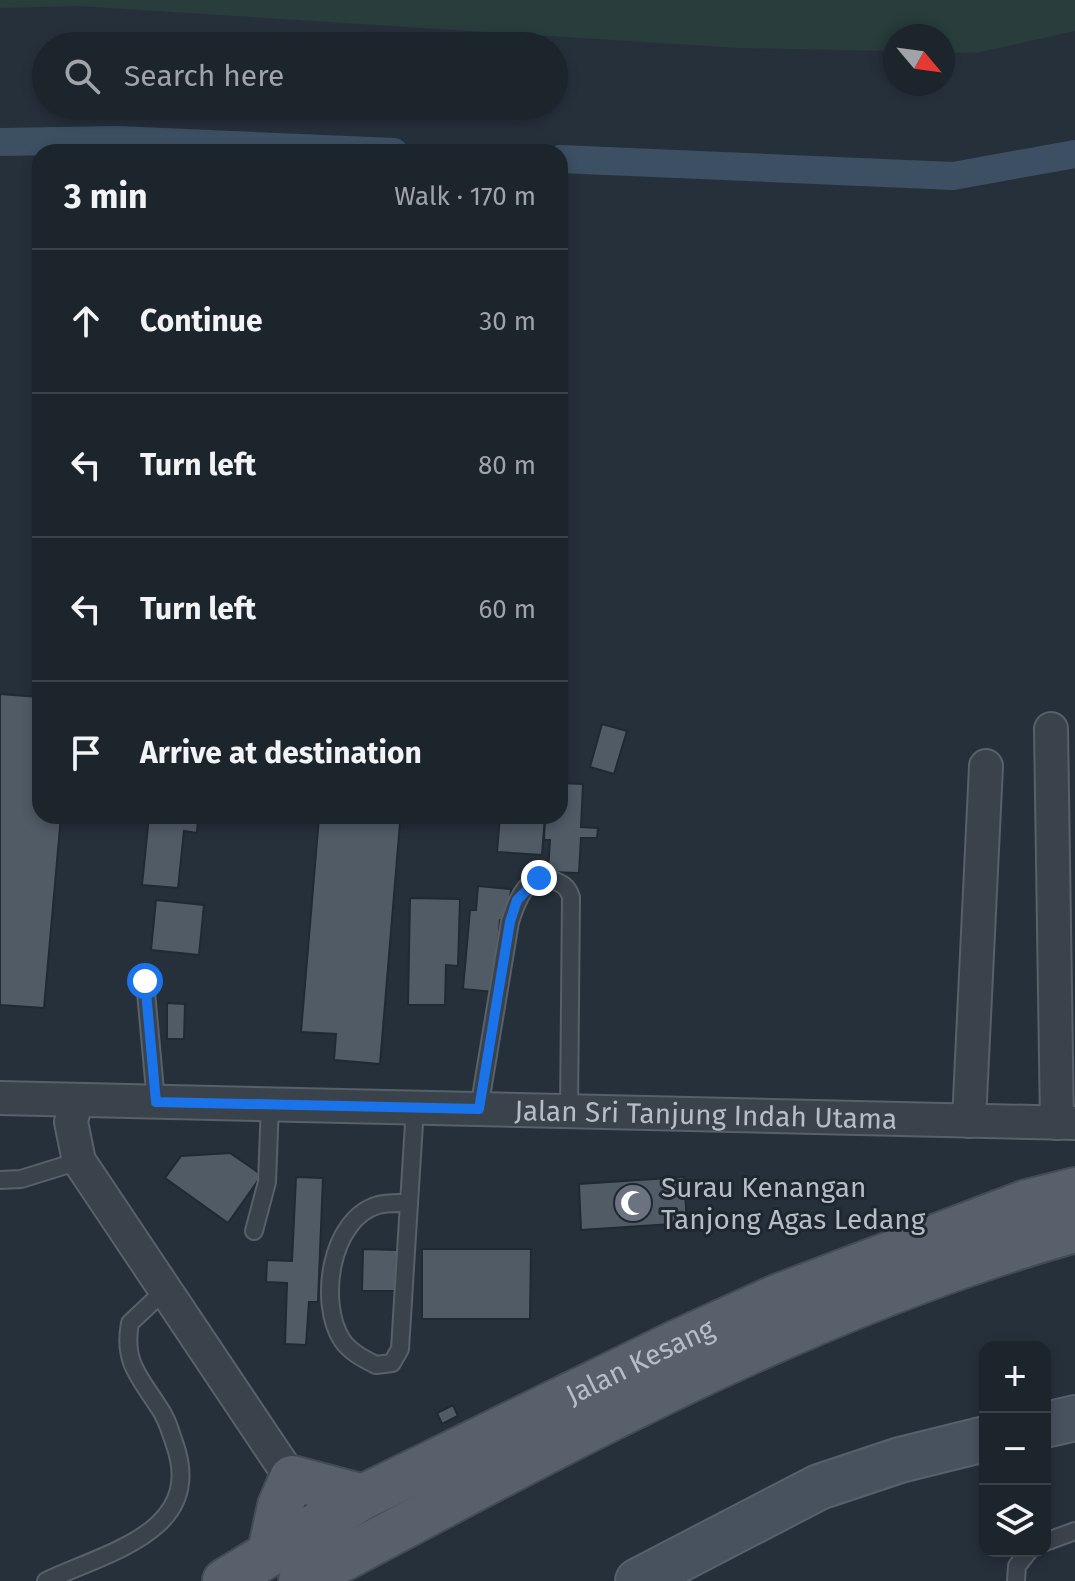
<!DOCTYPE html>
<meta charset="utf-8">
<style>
body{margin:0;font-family:"Fira Sans",sans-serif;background:#252c34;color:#f1f3f6}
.controls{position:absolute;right:24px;bottom:24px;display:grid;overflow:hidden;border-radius:16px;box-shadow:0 4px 12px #0003}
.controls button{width:72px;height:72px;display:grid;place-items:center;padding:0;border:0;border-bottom:2px solid #3a4148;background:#1c242c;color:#f1f3f6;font:40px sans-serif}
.compass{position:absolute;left:883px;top:24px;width:72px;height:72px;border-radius:50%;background:#1c242c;box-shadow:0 4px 12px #0003;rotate:119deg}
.stop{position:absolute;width:24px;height:24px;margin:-18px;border:6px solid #1a73e8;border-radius:50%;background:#fff}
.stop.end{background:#1a73e8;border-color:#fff;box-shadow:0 2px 8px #0008}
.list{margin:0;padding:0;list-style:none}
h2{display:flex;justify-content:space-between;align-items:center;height:104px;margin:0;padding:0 32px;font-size:34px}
h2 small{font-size:26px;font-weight:400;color:#a0a4a9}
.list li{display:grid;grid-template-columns:52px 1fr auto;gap:24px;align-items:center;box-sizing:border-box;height:144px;padding:0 32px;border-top:2px solid #3a4148}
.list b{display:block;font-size:30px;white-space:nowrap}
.list em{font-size:26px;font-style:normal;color:#a0a4a9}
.icon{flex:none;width:44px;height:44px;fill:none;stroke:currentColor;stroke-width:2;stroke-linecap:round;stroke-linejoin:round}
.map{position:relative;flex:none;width:1075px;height:1581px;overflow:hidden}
.search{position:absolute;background:#1c242c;box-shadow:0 4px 12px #0003;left:32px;top:32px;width:536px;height:88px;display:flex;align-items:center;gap:20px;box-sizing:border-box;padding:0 28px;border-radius:44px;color:#a0a4a9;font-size:30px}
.panel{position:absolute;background:#1c242c;box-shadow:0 4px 12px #0003;left:32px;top:144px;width:536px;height:680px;border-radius:24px}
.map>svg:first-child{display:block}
</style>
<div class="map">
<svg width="1075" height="1581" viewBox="0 0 1075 1581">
<rect width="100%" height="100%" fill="#26303b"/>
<polygon fill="#293d3d" points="0,0 1075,0 1075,31 976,53 943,52 943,36 895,36 895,51 740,48 78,6 0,8"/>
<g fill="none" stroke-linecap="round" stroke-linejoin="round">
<g stroke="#3d4f62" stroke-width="28">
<polyline points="0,142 118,140 394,152"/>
<polyline points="560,159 953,176 1075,154"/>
</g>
</g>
<g fill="#505b66" stroke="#212932" stroke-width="2">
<polygon points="0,694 40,697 40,816 61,816 44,1008 0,1005"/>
<polygon points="602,724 627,731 614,774 590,767"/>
<polygon points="560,783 583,784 581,827 598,828 597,838 581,838 579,873 548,872 550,840 544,840 545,816 560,816"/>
<polygon points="149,816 198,816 197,833 184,831 178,888 142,885"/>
<polygon points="500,816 545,816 542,855 497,852"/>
<polygon points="319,817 400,823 380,1064 334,1060 336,1034 301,1032"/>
<polygon points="478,886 511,889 508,920 500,920 494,992 463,989 470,910 476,910"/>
<polygon points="410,898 460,899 458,966 446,965 445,1005 408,1005"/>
<polygon points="156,900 204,905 199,955 151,950"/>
<polygon points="167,1003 185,1004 184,1039 167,1039"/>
<polygon points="230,1153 262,1175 228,1223 165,1178 181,1156"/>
<polygon points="296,1177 323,1178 318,1302 309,1302 306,1345 285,1344 287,1283 266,1282 267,1260 292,1261"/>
<polygon points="684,1177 687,1223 581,1230 579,1184"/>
<polygon points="363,1249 399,1250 398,1291 362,1291"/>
<polygon points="422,1249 531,1249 530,1319 422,1319"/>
<polygon points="453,1405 458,1416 442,1424 437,1413"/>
</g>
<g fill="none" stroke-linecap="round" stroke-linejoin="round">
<defs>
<g id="lane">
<polyline points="145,981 156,1102"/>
<path d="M479,1109L510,922C516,903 527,871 552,880C562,883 568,887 571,897L569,1111"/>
<polyline points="0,1180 21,1179 79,1161"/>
<path d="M409,1203L400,1349L392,1363L376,1365C364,1359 350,1352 342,1340C318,1303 330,1219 378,1205C387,1202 399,1203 409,1203Z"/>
<polyline points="409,1203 415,1108"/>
<polyline points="254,1231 267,1182 270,1104"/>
<polyline points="1045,1542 1075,1531"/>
<path d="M46,1581C107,1552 205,1532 175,1445C170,1431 167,1418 158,1406C138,1375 123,1361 130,1323L164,1291"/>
<polyline points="1016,1581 1017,1566 1029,1551"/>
</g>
<g id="street">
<polyline points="1051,729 1057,1123"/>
<path id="s1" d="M0,1098L1075,1123"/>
<polyline points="76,1100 71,1122 79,1161 303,1496"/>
<polyline points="969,1121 986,766"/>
</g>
<g id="secondary">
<polyline points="1045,1425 1075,1418"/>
<polyline points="638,1581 819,1487 900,1460 985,1439"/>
</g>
<g id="primary">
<polyline points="270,1552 280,1506 292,1478 363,1497"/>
<path id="s2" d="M225,1581L363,1497L678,1342L777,1297L1027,1202L1075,1190"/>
<path d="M301,1581C551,1449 801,1307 1075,1230"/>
</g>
</defs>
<use href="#lane" stroke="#586069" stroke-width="20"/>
<use href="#street" stroke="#586069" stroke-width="36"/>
<use href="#secondary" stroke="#586069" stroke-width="48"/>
<use href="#primary" stroke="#434b54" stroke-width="48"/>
<use href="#lane" stroke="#3a424b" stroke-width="16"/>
<use href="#street" stroke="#3a424b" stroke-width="32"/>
<use href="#secondary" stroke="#48525e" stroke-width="44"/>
<use href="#primary" stroke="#58616b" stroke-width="44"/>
</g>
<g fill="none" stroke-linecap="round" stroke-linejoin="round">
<polyline stroke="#1a73e8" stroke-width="10" points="145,981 156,1102 479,1109 510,922 517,900 539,878"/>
</g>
<defs>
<symbol id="mosque-disc" viewBox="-11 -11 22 22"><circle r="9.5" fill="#6b7280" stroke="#1f2730"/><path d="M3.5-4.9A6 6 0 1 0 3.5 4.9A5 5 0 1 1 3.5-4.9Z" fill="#fff"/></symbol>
</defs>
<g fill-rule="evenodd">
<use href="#mosque-disc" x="611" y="1181" width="44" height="44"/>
</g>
<g text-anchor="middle" stroke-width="6" stroke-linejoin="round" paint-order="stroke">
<g font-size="28" fill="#b6bdc7" stroke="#1f2730">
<text dy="10" stroke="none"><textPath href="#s1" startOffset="706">Jalan Sri Tanjung Indah Utama</textPath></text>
<text dy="10" stroke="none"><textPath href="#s2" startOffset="470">Jalan Kesang</textPath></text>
</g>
<g font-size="28" fill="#b6bdc7" stroke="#1f2730" text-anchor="start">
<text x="661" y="1197">Surau Kenangan<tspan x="661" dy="32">Tanjong Agas Ledang</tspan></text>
</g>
</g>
</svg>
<div class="controls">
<button>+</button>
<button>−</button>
<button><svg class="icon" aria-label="layers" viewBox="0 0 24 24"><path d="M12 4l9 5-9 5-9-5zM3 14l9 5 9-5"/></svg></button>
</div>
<svg class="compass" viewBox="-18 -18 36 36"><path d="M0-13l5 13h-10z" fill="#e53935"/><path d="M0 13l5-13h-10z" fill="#a0a4a9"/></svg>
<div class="stop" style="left:145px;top:981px"></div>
<div class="stop end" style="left:539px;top:878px"></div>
<div class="search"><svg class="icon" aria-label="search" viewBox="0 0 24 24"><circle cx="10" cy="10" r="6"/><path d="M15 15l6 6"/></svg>Search here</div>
<section class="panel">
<h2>3 min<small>Walk · 170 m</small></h2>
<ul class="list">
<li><svg class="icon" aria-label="ahead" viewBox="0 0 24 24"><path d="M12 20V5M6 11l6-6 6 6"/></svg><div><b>Continue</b></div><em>30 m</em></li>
<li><svg class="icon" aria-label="left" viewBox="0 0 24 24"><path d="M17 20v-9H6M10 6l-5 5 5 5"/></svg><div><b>Turn left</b></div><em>80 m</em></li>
<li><svg class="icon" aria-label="left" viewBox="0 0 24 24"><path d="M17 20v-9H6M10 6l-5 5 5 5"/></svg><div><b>Turn left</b></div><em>60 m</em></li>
<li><svg class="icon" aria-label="arrive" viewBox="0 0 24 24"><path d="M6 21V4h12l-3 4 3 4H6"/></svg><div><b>Arrive at destination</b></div></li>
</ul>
</section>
</div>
